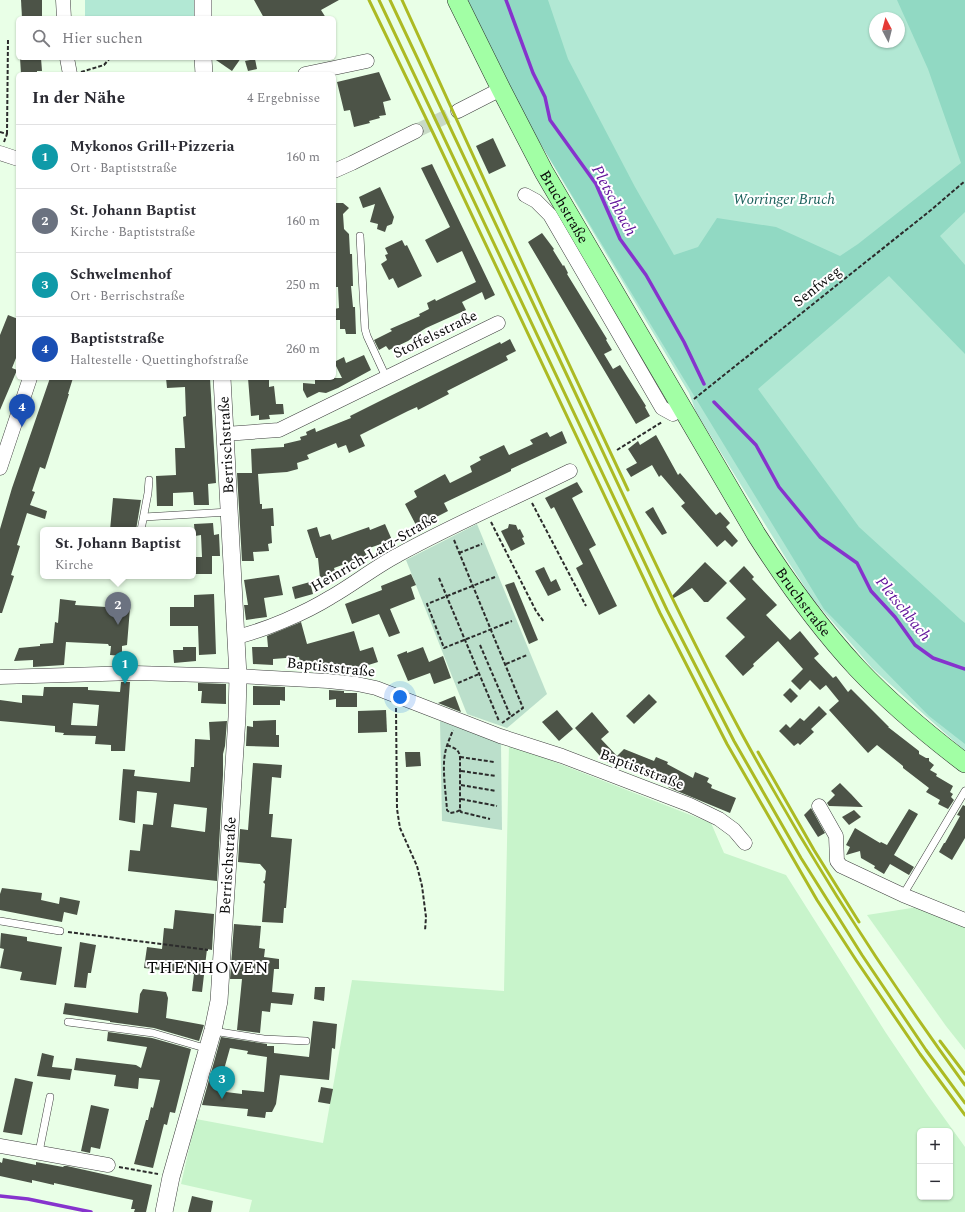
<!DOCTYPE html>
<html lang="de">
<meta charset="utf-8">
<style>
body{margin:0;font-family:Spectral,serif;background:#f7f7f7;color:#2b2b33}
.controls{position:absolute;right:12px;bottom:12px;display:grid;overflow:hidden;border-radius:6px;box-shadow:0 1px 3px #0004}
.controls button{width:36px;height:36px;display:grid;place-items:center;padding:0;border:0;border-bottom:1px solid #e1e1e2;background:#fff;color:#2b2b33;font:20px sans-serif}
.compass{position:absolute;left:869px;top:12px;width:36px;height:36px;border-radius:50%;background:#fff;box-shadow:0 1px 3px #0004;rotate:353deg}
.you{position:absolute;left:400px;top:697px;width:14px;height:14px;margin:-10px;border:3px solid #fff;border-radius:50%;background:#1a73e8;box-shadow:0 0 0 6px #1a73e833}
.badge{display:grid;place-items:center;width:26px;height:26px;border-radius:50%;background:#656b2c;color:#fff;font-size:13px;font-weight:700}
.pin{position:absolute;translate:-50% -33px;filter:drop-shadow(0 1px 2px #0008)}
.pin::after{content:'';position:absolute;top:21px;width:14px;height:12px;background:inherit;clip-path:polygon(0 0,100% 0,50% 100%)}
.popup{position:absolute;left:40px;top:527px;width:156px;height:52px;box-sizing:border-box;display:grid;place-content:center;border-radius:6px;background:#fff;filter:drop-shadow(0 1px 3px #0005);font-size:13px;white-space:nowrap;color:#7c7c81}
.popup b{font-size:15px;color:#2b2b33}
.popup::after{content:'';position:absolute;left:50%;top:100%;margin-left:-8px;border:8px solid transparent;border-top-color:#fff}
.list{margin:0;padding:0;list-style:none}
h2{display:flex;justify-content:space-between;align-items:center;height:52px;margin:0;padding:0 16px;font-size:17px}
h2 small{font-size:13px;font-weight:400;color:#7c7c81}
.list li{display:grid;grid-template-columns:26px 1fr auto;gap:12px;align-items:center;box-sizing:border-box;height:64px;padding:0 16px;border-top:1px solid #e1e1e2}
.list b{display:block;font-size:15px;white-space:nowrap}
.list p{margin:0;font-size:13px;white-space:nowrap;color:#7c7c81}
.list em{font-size:13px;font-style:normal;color:#7c7c81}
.icon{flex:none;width:22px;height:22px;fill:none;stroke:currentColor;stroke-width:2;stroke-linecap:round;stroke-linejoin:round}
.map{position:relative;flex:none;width:965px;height:1212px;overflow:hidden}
.search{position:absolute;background:#fff;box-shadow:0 1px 3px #0004;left:16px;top:16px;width:320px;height:44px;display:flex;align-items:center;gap:10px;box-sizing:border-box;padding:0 14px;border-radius:6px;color:#7c7c81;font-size:15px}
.panel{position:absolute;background:#fff;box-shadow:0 1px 3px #0004;left:16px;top:72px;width:320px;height:308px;border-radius:6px}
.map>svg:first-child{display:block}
</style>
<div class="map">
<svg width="965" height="1212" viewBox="0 0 965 1212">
<rect width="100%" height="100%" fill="#e9ffe7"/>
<g fill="#c8f4cb" fill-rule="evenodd">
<path d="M509,744L711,823L724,853L786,875L886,1033L927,1094L965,1147V1212H249L252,1200L181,1184L196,1119L323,1143L352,980L504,991ZM920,1131H950V1197H920Z"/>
<polygon points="918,907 965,927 965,1050 946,1026 867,915"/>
</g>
<g fill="#b2e8d4" fill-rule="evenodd">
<polygon points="85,0 195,0 196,18 85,18"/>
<path d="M465,0H965V751L872,668L812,598L787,560L696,412L689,393L503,81ZM875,18H899V42H875Z"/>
</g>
<polygon fill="#91d9c3" points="467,0 548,0 568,59 635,187 674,255 698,247 717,218 776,227 840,256 858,244 961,163 928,69 897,0 965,0 965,212 940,236 965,265 965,354 889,276 758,389 859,527 960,619 965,623 965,744 929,716 824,609 503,82"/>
<g fill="#bbdfcb">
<polygon points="477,524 547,694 507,728 467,714 406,560"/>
<polygon points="440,721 501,743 502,830 442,821"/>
</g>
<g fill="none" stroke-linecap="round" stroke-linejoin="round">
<g stroke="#8633cd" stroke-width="3.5">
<polyline points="506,0 533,73 545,97 550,120 596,184 620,239 646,275 684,342 704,384"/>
<polyline points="714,402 756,445 779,487 820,537 857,563 871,591 895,617 915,645 933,658 965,669"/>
<polyline points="0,1196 28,1199 91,1212"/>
</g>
</g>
<g fill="#4c5347" fill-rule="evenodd">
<polygon points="21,0 42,0 42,18 22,18"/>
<polygon points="254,0 339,0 321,10 326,18 264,18"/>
<polygon points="20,58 41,58 42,71 37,71 37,74 21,74"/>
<polygon points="213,58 241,58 232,71"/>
<polygon points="255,59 257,69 248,71 245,61"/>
<polygon points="379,72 391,100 383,102 386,115 379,116 380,118 369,121 370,123 354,127 350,110 344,111 337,82"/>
<polygon points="493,138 506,166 489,174 476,146"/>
<polygon points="432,164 495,295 485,300 482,292 462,302 466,310 426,328 415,335 415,336 408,341 389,350 386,346 379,350 374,340 392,331 390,329 420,316 419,314 429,309 427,303 435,299 436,301 476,282 462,251 437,263 425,240 450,227 421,168"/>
<polygon points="380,187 394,217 392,224 387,226 385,232 377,229 378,224 370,222 375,204 363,208 359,197"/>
<polygon points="334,203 343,203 349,208 343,214 344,229 349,234 350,254 352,254 353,286 351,286 353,307 355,307 356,334 346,334 345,329 340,329 340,320 334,320 334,309 339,308 338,287 334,287"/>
<polygon points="542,233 554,249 553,250 563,266 564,265 568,273 567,274 607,339 606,340 612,350 604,354 613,369 620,365 646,406 645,407 650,416 636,424 528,242"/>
<polygon points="402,240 405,246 407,245 422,276 398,288 393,278 389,280 381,264 387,260 385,255 388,254 385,248"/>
<polygon points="8,315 18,319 18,353 12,368 17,370 0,410 0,335"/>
<polygon points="510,339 516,351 506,356 508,360 447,391 449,394 418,410 417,407 408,411 360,435 365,446 349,453 346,445 338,448 336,443 307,455 309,459 297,463 298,469 287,472 258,474 260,504 262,504 262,509 273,508 274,526 271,526 272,543 268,544 269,551 253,552 254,561 242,561 237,473 252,473 251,449 284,447 284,444 301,440 300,437 307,435 306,432 315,428 316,432 351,418 350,416 384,399 500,342 501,344"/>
<polygon points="364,355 371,370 338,388 326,393 319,392 307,398 303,390 303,383 315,384 315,378 342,378 334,362 344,357 346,363"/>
<polygon points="50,378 73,378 68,394 69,394 45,469 40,467 32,491 35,492 30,505 47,511 45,519 27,513 17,545 20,546 11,575 14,576 2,613 0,613 0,529 12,488"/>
<polygon points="166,378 210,378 216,483 208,484 209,505 194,505 193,492 173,493 173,506 157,506 156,476 176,475 175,448 185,448 183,417 186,416 185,387 167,388"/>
<polygon points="248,378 269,378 269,387 274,386 276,404 283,404 284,414 269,415 270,419 259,420 259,415 251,416"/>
<polygon points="562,431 567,443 511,469 511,471 444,503 448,511 417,527 405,504 417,497 414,491 445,474 450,483 472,472 470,466 481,460 479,457 504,445 509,455 533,444 530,440 547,432 550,437"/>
<polygon points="656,435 678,475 680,473 716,515 720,512 730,523 726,527 738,541 732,547 725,540 717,547 681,506 685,503 661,475 659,477 652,465 631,477 626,469 637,463 628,449 638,441 640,445"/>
<polygon points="577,482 583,492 572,498 596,545 589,549 617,606 599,615 576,568 583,564 554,507 551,509 545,498"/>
<polygon points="113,498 141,500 136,530 110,530"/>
<polygon points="653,507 667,533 662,535 645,512"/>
<polygon points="213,523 214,535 219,534 220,556 212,556 212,574 195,574 195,557 202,557 201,535 195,536 194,524"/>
<polygon points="385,524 392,540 364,550 367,556 334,568 335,571 331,572 331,574 320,578 318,558 316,558 307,530 317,527 320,537 330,534 332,540 369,527 370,530"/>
<polygon points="509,524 516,525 518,530 520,529 524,537 522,538 525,544 511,551 501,531 508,528"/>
<polygon points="705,562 727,583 708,602 704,602 692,588 672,599 671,597"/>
<polygon points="744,566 754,577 752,579 777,605 766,615 790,640 800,631 819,654 814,658 833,678 836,676 848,692 851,689 889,727 888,727 919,751 919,754 926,758 929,758 929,761 934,765 930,770 937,774 936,776 953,786 950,792 953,794 951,797 954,800 948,809 938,804 940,800 926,792 929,788 903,768 903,766 877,745 868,753 829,710 839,701 826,685 820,690 810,680 800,690 791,681 803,669 778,641 753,664 754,666 743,676 725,656 745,637 726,618 746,599 729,581"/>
<polygon points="544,567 551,582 556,579 561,590 548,596 535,571"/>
<polygon points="411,574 416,585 411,587 415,599 390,609 400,633 389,637 379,614 352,624 345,604 382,590 381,586"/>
<polygon points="279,575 283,595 264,598 267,617 246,620 244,605 248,605 244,580"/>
<polygon points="310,582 313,594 295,599 292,587"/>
<polygon points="514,582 538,640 529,644 505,585"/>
<polygon points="121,594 125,597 128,607 130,608 127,645 122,646 122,656 110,655 111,646 109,646 108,644 66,642 64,665 33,667 33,660 14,661 19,648 40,646 40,644 53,643 55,622 58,623 60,599 76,601 75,605 106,607 106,601 112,601 116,596"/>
<polygon points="214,594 216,654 199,655 198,626 170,626 170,607 194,607 194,595"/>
<polygon points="301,622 307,644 354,631 360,651 373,647 378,662 349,671 350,675 340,674 338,665 320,670 317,661 301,666 299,657 273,659 273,665 253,664 252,647 268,647 267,636"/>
<polygon points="183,647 196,647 196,661 174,663 173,650 183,650"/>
<polygon points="423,647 429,662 443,656 451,678 434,684 430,673 408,681 397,655 407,651 407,653"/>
<path d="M121,682H130L125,751H111V745L95,744L96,736L63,735L64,733L55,732V726L0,721V700L22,703V695L43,696L44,687H88V690L120,692ZM73,703L99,705L97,726L71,725Z"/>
<polygon points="198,683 226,684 226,704 201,703 202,691 198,691"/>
<polygon points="253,686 285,687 285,701 280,700 280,705 253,705"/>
<polygon points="790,688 798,696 791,703 783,695"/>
<polygon points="329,690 344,691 344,693 357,693 357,707 336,707 336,699 329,700"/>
<polygon points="649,694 657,702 634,724 626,716"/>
<polygon points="455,696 461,712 438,703"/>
<polygon points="819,706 827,714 811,729 814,732 800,745 798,743 794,746 779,731 786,724 790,728 800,718 804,721"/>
<polygon points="386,710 387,732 358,733 358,711"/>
<polygon points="557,710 573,729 559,741 542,722"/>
<polygon points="592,712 609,732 601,739 617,756 624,749 654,761 656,757 668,762 667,764 693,778 695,772 709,778 707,782 712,785 711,788 736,798 730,813 677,791 668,787 670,784 610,762 608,763 601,755 600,756 575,728"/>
<polygon points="276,720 276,735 279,735 279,747 246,746 247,726 253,727 253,721"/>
<path d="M227,721L225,746L223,754V775L217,881L128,871L130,850L140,851L143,824L153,825L157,793L137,791L135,823L119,820L123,769L135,770L134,776L190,782L191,767H194L195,739L210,740L209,722ZM174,804L207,808L205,832L171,827Z"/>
<polygon points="405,752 420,752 421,766 406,767"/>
<polygon points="253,763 282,765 281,778 272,777 269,814 273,814 271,837 292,839 286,908 284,908 283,923 262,922 265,884 263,882 265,880 266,871 260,864 238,862 240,829 248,830"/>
<polygon points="840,783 851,794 863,807 829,806 827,803 835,795 831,791"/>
<polygon points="963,805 965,806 965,838 952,860 939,852 944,843 945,843 960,816 957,815"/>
<polygon points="811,808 825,833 818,837 804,815"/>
<polygon points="909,809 918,814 894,855 914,867 909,875 890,864 884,874 874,868 875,866 861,858 860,851 846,855 850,847 846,845 855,828 880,843 881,842 887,845"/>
<polygon points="854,810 861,817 849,825 842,817"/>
<polygon points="2,888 42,893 41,900 59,904 60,897 80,901 77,915 64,912 62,922 0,910 0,894"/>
<polygon points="175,910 214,914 212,950 207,949 202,992 192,991 194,974 144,968 147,947 162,949 164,928 173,929"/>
<polygon points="234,924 261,926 259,948 265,949 264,957 279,959 279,969 274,969 272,992 294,994 292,1005 271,1003 270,1012 262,1011 260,1033 237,1030 242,979 230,979"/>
<polygon points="1,933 27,937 27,941 62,947 56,985 20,980 22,972 0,968 4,949 0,948"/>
<polygon points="80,942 96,945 91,973 88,973 86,988 74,987"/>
<polygon points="315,987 325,987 324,1001 314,999"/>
<polygon points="143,989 166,992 168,998 166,1018 204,1025 199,1041 154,1028 110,1022 110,1021 63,1014 65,1003 138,1013 140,994"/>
<path d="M313,1021L337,1024L335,1049L332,1048L329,1080L280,1075L276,1104L272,1112H266L265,1118L247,1116L248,1109L202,1105L221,1037L267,1044V1046H274V1053L309,1057ZM230,1048L248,1051L247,1054L267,1057L264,1092L242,1090V1094L218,1091Z"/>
<polygon points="108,1032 152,1038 191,1049 175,1113 170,1112 167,1125 164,1124 153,1168 134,1164 146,1120 148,1120 151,1107 153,1108 160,1080 139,1078 138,1089 114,1086 116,1075 74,1070 76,1058 136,1065 141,1068 147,1047 107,1041"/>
<polygon points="42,1053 54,1056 52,1067 72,1069 70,1080 37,1076"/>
<polygon points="15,1078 33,1082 22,1135 3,1132"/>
<polygon points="321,1087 333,1089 330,1104 318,1102"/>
<polygon points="91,1105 109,1109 100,1149 91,1147 90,1153 81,1151"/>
<polygon points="3,1158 36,1165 36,1162 63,1167 64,1166 67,1166 152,1185 146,1212 134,1212 135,1209 131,1209 133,1200 54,1183 54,1185 32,1180 32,1183 0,1176 0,1162 2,1163"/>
<polygon points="192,1196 213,1201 211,1212 188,1212"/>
</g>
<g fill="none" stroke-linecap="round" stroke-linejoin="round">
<polyline stroke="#c8dac6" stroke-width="14" stroke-dasharray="14 7" stroke-linecap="butt" points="416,131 458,111"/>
<defs>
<g id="service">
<polyline points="360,236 365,329 367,336 386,377"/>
<polyline points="144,517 229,512"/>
<polyline points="141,530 148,493 149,480"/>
<polyline points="903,895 965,791"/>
<polyline points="0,921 60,931"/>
<polyline points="68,1022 153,1033 208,1049"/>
<polyline points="213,1031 264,1039 306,1041"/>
<polyline points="39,1152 50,1097"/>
</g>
<g id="minor">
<polyline points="63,0 64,18"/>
<polyline points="67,58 70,74"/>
<polyline points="305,74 367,61"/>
<polyline points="458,111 501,89"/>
<polyline points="0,153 18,159"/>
<polyline points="334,171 352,163 416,131"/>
<polyline points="525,195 536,201 550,215 662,408 673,414 682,408"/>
<polyline points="225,434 279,430 498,323"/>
<polyline points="0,468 30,378"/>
<path d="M236,637C266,630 305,613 331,597C354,584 375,567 398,555C454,524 513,499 570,471"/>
<polyline points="0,677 135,673 238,676 328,681 357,684 376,688 500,736 562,756 690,805 719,819 734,830 745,843"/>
<polyline points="819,806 836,836 837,861 841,866 903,895 965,920"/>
<polyline points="0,1146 108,1165"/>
</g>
<g id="tertiary">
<polyline points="203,18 203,0"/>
<polyline points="203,58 204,74"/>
<path id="s1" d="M164,1212L171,1177L213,1030L219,1001L237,717L238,676L222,378"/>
</g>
<g id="secondary">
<path id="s2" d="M457,0L501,89L544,172L756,534C786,581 819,627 857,668C890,703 927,734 965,763"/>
</g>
</defs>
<use href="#service" stroke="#3d3d3d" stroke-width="8"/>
<use href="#minor" stroke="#3d3d3d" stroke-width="15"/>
<use href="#tertiary" stroke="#3d3d3d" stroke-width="18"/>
<use href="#secondary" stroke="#2c2c2c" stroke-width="20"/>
<g stroke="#2c2c2c" stroke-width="2" stroke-dasharray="4 2" stroke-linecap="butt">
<polyline points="81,72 104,65 110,58"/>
<polyline points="0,132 7,134 4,142"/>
<polyline points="7,134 8,39"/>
<polyline points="694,399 931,210 965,181"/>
<polyline points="617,450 662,422"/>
<polyline points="532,503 586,606"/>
<polyline points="491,522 536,611 544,622"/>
<polyline points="454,540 523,708 502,723"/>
<polyline points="459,553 482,544"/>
<polyline points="495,577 427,604 444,648 512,621"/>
<polyline points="439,578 499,721"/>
<polyline points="480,645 511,717"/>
<polyline points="506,664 527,655"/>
<polyline points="458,683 479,674"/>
<polyline points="396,708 397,809 400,828 417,866 422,886 426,917 425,931"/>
<path d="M447,745C454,748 459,749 460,757V810L456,812L450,813L447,810C446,794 442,769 445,754C446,746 450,738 453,730"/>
<polyline points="460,757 494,762"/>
<polyline points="461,771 496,776"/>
<polyline points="461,785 496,791"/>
<polyline points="461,799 497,806"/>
<polyline points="460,810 461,812 490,819"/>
<polyline points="68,932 208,950"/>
<polyline points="119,1167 158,1174"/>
</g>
<use href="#service" stroke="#fff" stroke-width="7"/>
<use href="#minor" stroke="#fff" stroke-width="14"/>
<use href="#tertiary" stroke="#fff" stroke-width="17"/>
<use href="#secondary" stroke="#a2ffa5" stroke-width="19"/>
<g stroke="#acba23" stroke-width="3">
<polyline points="369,0 434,135 660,613 727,744 817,900 856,960 920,1054 965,1115"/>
<polyline points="379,0 667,610 734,741 801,858 862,955 926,1050 965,1103"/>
<path d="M390,0C445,117 501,234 556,352C617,481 675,611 743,736C809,857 883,973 965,1085"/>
<polyline points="402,0 545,313 628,490"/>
<polyline points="758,752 814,850 859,922"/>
<polyline points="940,1041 965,1074"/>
</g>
</g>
<g text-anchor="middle" stroke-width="4" stroke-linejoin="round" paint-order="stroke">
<g font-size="15" font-style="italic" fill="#1b615c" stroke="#fff">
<text x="784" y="204">Worringer Bruch</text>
</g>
<g font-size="15" fill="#0a0a0a" stroke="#fff">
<text dy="5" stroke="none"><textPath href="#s2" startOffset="233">Bruchstraße</textPath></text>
<text transform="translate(817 286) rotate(-38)" y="5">Senfweg</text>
<text transform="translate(435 334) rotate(-26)" y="5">Stoffelsstraße</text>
<text transform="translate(226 445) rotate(-93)" y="5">Berrischstraße</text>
<text transform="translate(374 552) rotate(-30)" y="5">Heinrich-Latz-Straße</text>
<text dy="5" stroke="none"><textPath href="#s2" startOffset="695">Bruchstraße</textPath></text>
<text transform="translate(331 667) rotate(6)" y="5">Baptiststraße</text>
<text transform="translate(642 769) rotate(21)" y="5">Baptiststraße</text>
<text dy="5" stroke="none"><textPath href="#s1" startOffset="354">Berrischstraße</textPath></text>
</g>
<g font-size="16" font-style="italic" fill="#62149b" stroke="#fff">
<text transform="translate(615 200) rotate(62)" y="6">Pletschbach</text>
<text transform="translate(904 608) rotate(51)" y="6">Pletschbach</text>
</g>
<g font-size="17" letter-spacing="1" fill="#0a0a0a" stroke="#fff">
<text x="208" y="973">THENHOVEN</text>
</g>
</g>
</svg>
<div class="controls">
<button>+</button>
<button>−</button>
</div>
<svg class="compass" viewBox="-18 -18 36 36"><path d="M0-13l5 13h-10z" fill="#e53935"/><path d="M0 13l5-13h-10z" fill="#7c7c81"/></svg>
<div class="you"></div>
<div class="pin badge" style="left:125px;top:684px;background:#0f9aa8">1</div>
<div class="pin badge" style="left:118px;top:625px;background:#6b7280">2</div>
<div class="popup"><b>St. Johann Baptist</b>Kirche</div>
<div class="pin badge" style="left:222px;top:1099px;background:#0f9aa8">3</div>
<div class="pin badge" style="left:22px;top:427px;background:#1a4fb4">4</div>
<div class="search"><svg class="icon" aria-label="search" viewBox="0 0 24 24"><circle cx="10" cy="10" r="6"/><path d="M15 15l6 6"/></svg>Hier suchen</div>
<section class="panel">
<h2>In der Nähe<small>4 Ergebnisse</small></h2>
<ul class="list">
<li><span class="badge" style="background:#0f9aa8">1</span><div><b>Mykonos Grill+Pizzeria</b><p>Ort · Baptiststraße</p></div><em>160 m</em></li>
<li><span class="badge" style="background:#6b7280">2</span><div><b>St. Johann Baptist</b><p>Kirche · Baptiststraße</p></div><em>160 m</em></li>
<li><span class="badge" style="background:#0f9aa8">3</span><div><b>Schwelmenhof</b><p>Ort · Berrischstraße</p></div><em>250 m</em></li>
<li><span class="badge" style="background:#1a4fb4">4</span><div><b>Baptiststraße</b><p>Haltestelle · Quettinghofstraße</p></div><em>260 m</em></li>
</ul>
</section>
</div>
